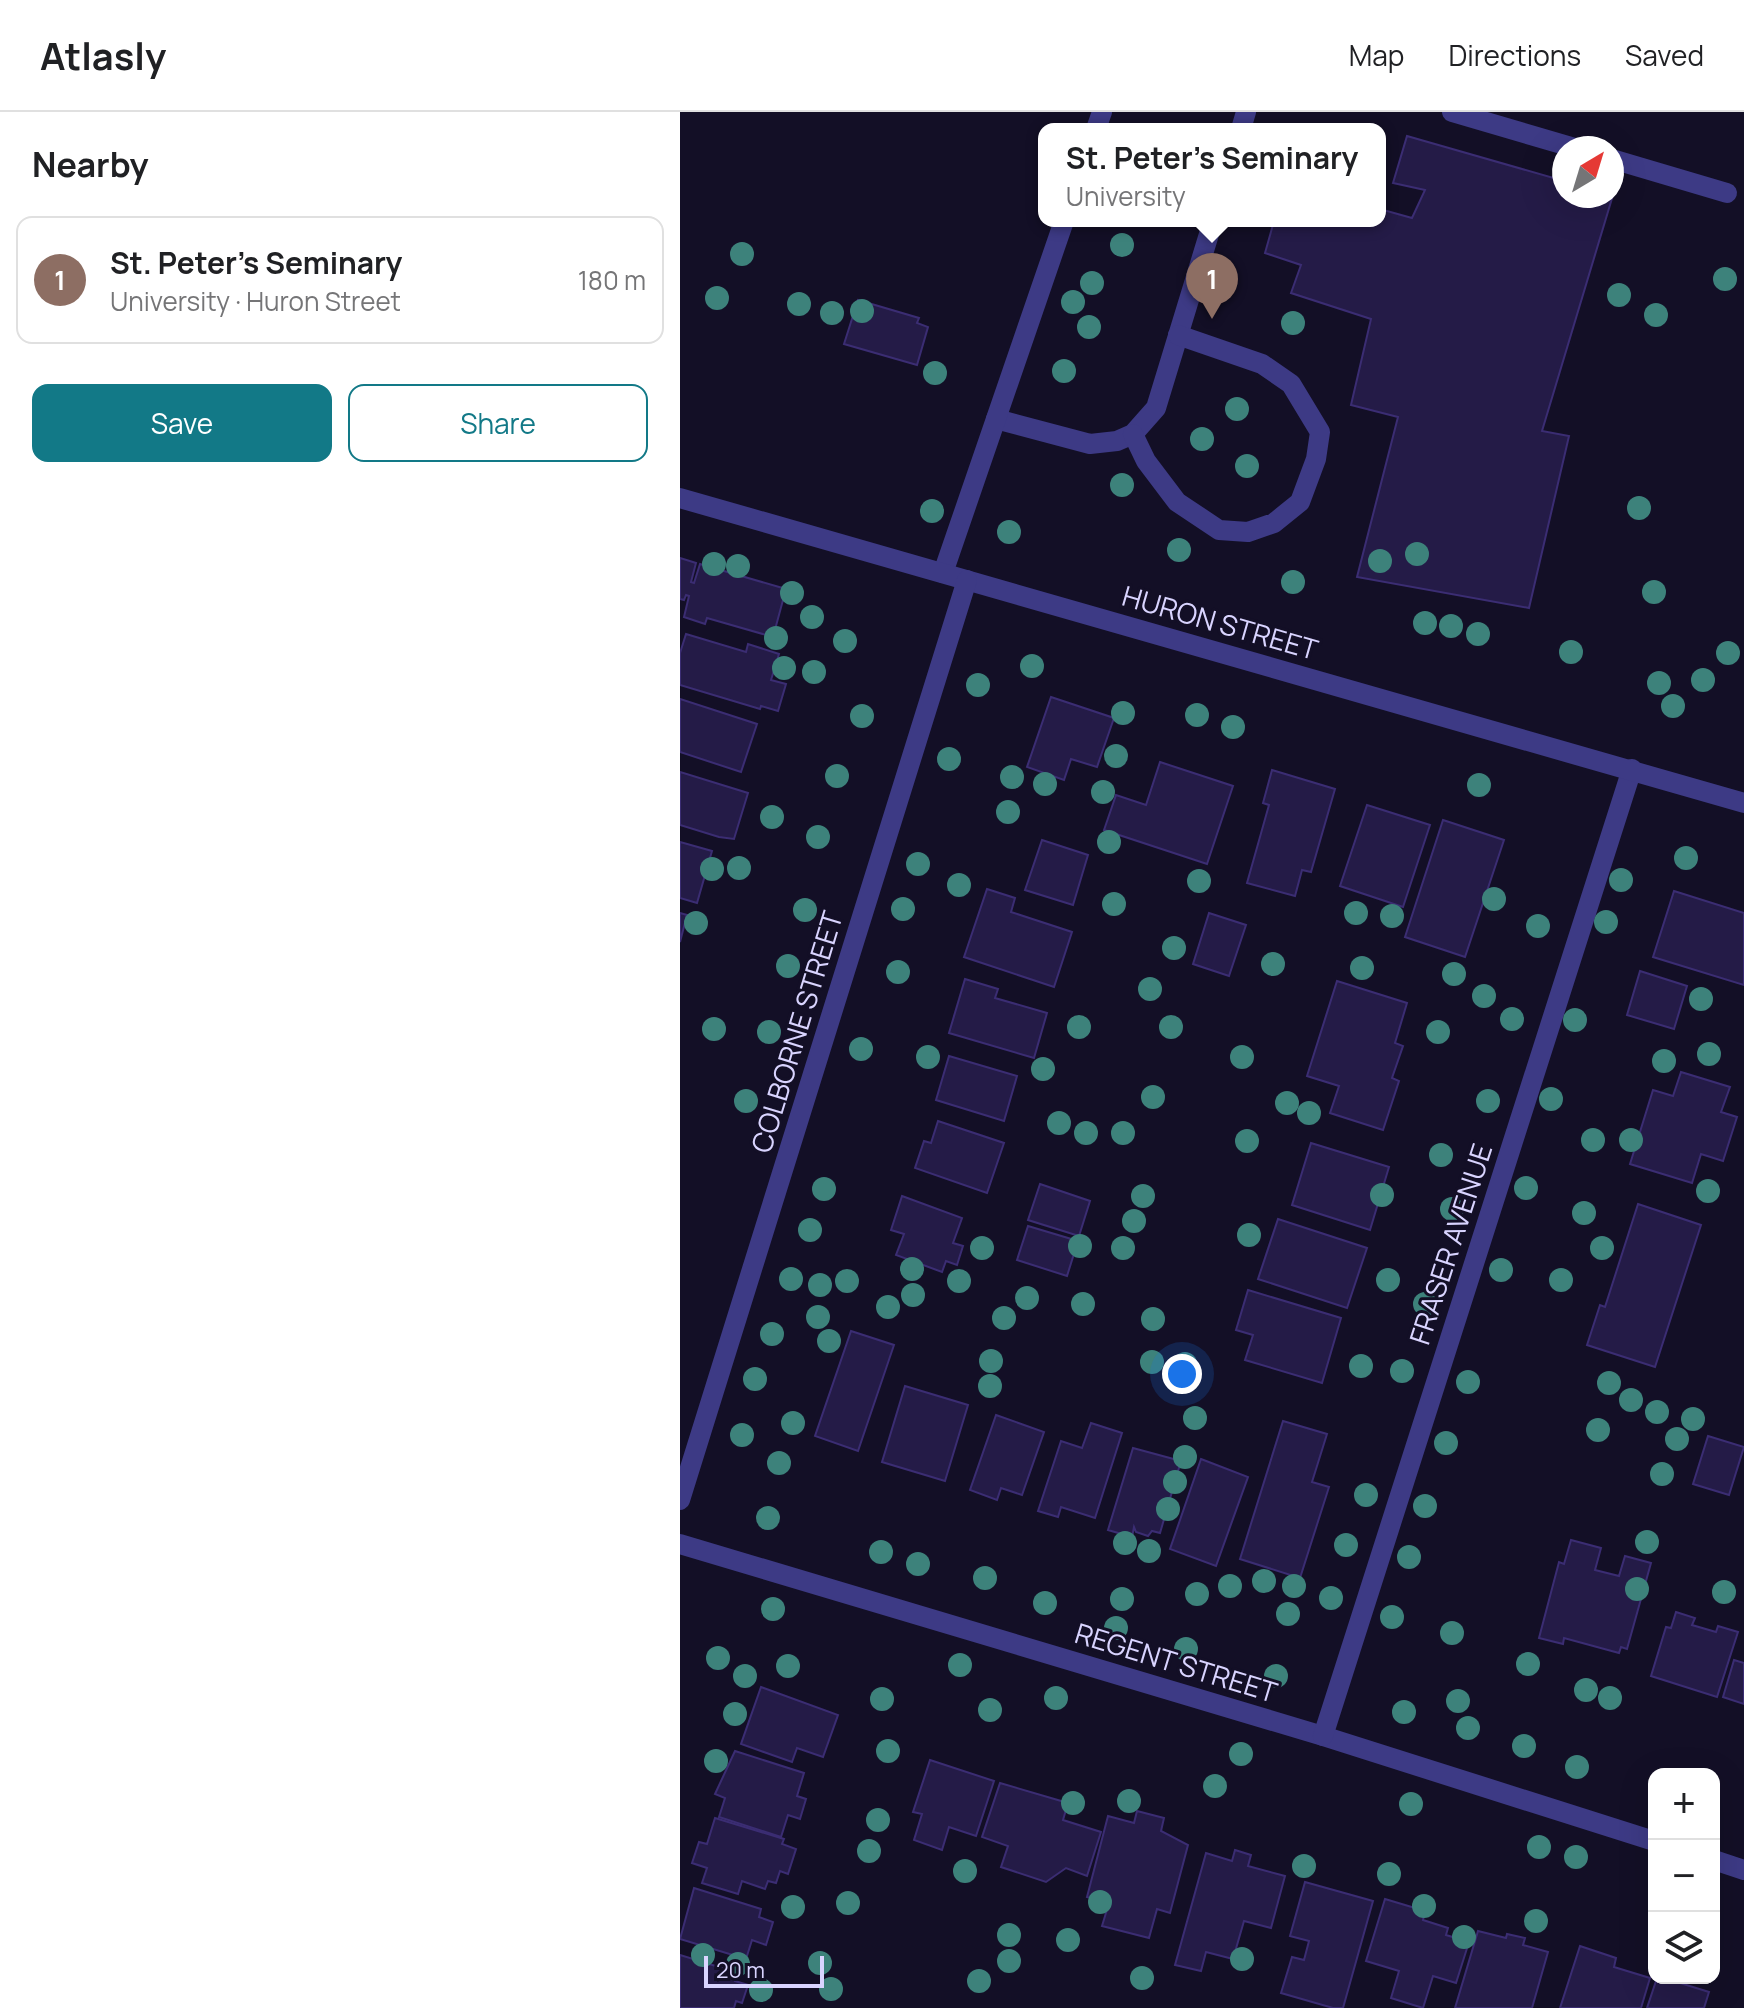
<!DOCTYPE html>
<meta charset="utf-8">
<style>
body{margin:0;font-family:Manrope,sans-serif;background:#f2f2f2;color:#202124}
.controls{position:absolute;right:24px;bottom:24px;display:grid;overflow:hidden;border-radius:16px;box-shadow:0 8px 32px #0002}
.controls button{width:72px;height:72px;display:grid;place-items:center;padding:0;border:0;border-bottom:2px solid #e0e0e0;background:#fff;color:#202124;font:40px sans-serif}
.compass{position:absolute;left:872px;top:24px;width:72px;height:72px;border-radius:50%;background:#fff;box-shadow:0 8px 32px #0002;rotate:38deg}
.scale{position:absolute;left:24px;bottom:20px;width:120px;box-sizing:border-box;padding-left:8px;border:4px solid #d9d4ff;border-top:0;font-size:22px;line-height:28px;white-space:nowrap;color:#d9d4ff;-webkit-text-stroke:6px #130f26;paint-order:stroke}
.you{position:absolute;left:502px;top:1262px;width:28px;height:28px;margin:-20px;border:6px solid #fff;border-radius:50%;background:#1a73e8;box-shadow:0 0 0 12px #1a73e833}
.badge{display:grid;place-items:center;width:52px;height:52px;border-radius:50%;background:#127987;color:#fff;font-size:26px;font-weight:700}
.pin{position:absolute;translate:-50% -66px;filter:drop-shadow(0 2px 4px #0008)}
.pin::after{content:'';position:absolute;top:42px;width:28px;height:24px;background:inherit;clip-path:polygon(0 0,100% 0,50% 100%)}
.popup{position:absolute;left:358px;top:11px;width:348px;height:104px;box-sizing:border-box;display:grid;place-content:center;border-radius:16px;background:#fff;filter:drop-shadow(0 2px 6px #0005);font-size:26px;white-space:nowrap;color:#757577}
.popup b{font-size:30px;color:#202124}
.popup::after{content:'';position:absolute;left:50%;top:100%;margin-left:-16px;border:16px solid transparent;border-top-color:#fff}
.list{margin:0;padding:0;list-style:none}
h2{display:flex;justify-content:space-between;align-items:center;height:104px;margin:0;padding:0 32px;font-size:34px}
h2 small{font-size:26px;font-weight:400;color:#757577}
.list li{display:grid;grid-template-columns:52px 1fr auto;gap:24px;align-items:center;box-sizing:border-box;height:128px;margin:0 16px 16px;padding:0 16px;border:2px solid #e0e0e0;border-radius:16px}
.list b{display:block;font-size:30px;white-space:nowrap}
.list p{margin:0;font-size:26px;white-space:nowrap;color:#757577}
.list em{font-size:26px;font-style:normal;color:#757577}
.actions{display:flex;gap:16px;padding:24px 32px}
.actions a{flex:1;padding:18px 0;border:2px solid #127987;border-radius:16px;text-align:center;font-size:28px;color:#127987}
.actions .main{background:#127987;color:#fff}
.icon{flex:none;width:44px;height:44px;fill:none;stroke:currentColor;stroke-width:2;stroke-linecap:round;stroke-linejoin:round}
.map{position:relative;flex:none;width:1064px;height:1896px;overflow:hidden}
header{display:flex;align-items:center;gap:48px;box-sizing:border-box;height:112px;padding:0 40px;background:#fff;border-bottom:2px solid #e0e0e0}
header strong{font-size:38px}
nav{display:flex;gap:44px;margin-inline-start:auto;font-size:28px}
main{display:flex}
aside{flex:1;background:#fff}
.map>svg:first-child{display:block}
</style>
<header>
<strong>Atlasly</strong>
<nav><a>Map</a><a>Directions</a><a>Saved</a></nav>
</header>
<main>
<aside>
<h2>Nearby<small></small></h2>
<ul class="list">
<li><span class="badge" style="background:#8d6e63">1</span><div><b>St. Peter's Seminary</b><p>University · Huron Street</p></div><em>180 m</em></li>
</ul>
<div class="actions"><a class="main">Save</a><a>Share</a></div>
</aside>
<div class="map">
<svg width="1064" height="1896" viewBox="0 0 1064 1896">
<rect width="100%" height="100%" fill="#130f26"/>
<g fill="#241b47" stroke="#3b2d73" stroke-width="2">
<polygon points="727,24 884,69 884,84 933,83 862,319 889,324 849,496 677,465 718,305 671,293 691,207 611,181 621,153 585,141 594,109 700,109 700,97 732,106 745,78 713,71"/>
<polygon points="178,188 239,206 237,211 248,215 237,253 164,232"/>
<polygon points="0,446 16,451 11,470 14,471 20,452 106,477 93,525 27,506 25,512 4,505 9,484 6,483 4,488 0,487"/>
<polygon points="6,522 66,540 68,532 99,542 91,568 106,572 98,599 81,594 80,597 0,573 0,541"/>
<polygon points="371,585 434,606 417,655 391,647 384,668 347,655"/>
<polygon points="0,587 77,612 61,660 0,640"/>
<polygon points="480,650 553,674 527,752 424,718 436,683 466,693"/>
<polygon points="592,658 655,677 631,760 622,758 615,784 567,771 589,693 583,691"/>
<polygon points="0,660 68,681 54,727 39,725 0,713"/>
<polygon points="687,693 750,713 723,795 660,774"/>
<polygon points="763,708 824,728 785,845 725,825"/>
<polygon points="362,728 408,743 393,793 345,778"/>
<polygon points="0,730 32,739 17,791 0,786"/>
<polygon points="307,777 335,786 331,800 392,820 374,875 284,845"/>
<polygon points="994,779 1064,801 1064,873 973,845"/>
<polygon points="0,801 7,803 0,830"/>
<polygon points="529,801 566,813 549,864 513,852"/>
<polygon points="960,859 1007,874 994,917 947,903"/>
<polygon points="285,867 318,877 315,886 367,901 354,946 269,921"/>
<polygon points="657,869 727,891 715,931 723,934 712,966 719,969 703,1018 650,1001 659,974 627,964"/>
<polygon points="269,944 337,964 324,1009 256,988"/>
<polygon points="1001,960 1050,975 1041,1000 1057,1005 1043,1049 1021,1042 1012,1071 950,1052 973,978 993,984"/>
<polygon points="258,1009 324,1031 307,1081 235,1056 244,1029 251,1031"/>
<polygon points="631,1031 709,1055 690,1118 612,1093"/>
<polygon points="360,1072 410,1089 399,1124 348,1108"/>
<polygon points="222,1084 282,1106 273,1131 283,1134 277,1153 266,1149 262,1160 216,1143 224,1122 211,1118"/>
<polygon points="958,1092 1021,1113 975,1255 907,1233 920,1193 925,1195"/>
<polygon points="598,1107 687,1136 667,1196 578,1167"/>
<polygon points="348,1114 398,1129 387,1164 337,1148"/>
<polygon points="568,1178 661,1206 642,1271 565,1248 573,1223 556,1218"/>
<polygon points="171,1219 214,1233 178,1339 135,1324"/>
<polygon points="225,1274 288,1293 265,1369 202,1350"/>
<polygon points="316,1303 364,1320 342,1383 321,1376 317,1388 290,1378"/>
<polygon points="603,1309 647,1322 632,1370 649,1375 620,1466 560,1447"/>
<polygon points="411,1311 442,1321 415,1406 381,1395 378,1405 358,1399 381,1329 402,1336"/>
<polygon points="1028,1324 1064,1335 1049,1383 1013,1372"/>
<polygon points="453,1336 501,1349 480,1421 472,1419 468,1424 456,1420 454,1415 452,1425 428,1418"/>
<polygon points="521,1347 568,1365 536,1454 490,1437"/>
<polygon points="891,1428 921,1436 915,1458 939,1464 945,1444 971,1451 947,1537 941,1535 939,1541 884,1526 883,1532 859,1526 879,1450 884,1452"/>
<polygon points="996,1500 1015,1506 1012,1513 1036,1520 1038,1514 1058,1520 1037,1585 971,1564 986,1515 991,1516"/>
<polygon points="1054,1548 1064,1551 1064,1592 1043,1585"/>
<polygon points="81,1575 158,1603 143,1645 117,1636 112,1650 61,1632"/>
<polygon points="55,1639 124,1661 117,1684 126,1687 120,1707 108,1703 101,1725 39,1705 45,1686 35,1682"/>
<polygon points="250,1648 314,1669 296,1724 269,1715 262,1738 234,1728 242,1702 233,1700"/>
<polygon points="320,1671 388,1691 383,1708 421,1720 407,1764 386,1756 366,1770 321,1755 328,1734 302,1725"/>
<polygon points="457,1699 484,1706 481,1719 508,1733 490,1801 477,1797 469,1826 422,1814 429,1791 407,1785 428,1704 454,1711"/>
<polygon points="35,1706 104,1727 102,1732 116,1737 108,1762 100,1759 96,1771 88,1769 85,1777 62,1769 58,1782 22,1771 27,1756 12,1751 19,1730 27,1732"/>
<polygon points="555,1738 571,1743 568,1754 605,1764 591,1816 564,1809 553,1847 526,1840 521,1859 495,1853 526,1741 552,1749"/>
<polygon points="625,1770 693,1789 663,1896 653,1896 601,1881 612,1845 624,1848 629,1829 610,1824"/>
<polygon points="14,1776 81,1797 79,1805 93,1810 86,1833 72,1828 66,1847 0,1827"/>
<polygon points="705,1787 745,1799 743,1808 768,1816 766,1823 789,1830 776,1871 753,1864 743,1896 711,1886 719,1859 686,1849"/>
<polygon points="798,1819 826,1826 827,1822 845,1826 843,1833 868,1840 852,1896 775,1896"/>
<polygon points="900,1834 936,1846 934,1855 970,1866 961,1896 880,1896"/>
<polygon points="0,1843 58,1861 55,1869 68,1873 62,1891 56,1889 54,1896 0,1896"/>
<polygon points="977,1866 984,1866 1029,1880 1024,1896 967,1896"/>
</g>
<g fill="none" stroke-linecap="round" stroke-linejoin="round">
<g stroke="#3d3a85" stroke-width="20">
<polyline points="772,0 895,36"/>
<polyline points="416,17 422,0"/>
<polyline points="561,17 566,0"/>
<polyline points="932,47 1047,81"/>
<polyline points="316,307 410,332 437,329 453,322 476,296 533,109"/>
<polyline points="453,322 466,349 497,390 539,418 568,420 594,411 620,390 636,347 640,320 611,272 582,252 498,223"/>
<polyline points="263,461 384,109"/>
</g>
<g stroke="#3d3a85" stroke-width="20">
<polyline points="0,1432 643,1624 974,1729"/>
<polyline points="643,1624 952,657"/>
<polyline points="1034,1748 1064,1758"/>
</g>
<g stroke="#3d3a85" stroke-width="20">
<polyline points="0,386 1064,691"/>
<polyline points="0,1388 287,468"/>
</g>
</g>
<g fill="#3d827b">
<circle cx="442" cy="133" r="12"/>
<circle cx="62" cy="142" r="12"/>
<circle cx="1045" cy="167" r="12"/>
<circle cx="412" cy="171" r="12"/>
<circle cx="939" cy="183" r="12"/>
<circle cx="37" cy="186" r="12"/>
<circle cx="393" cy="190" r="12"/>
<circle cx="119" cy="192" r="12"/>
<circle cx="182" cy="199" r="12"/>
<circle cx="152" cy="201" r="12"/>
<circle cx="976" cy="203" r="12"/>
<circle cx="613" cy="211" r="12"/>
<circle cx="409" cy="215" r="12"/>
<circle cx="384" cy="259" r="12"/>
<circle cx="255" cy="261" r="12"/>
<circle cx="557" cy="297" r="12"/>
<circle cx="522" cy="327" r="12"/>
<circle cx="567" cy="354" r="12"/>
<circle cx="442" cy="373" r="12"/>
<circle cx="959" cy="396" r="12"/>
<circle cx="252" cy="399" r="12"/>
<circle cx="329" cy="420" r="12"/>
<circle cx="499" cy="438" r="12"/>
<circle cx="737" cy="442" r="12"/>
<circle cx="700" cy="449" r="12"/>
<circle cx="34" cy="452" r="12"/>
<circle cx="58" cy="454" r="12"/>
<circle cx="613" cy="470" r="12"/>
<circle cx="974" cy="480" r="12"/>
<circle cx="112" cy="481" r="12"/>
<circle cx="132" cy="505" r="12"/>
<circle cx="745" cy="511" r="12"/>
<circle cx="771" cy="514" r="12"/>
<circle cx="798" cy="522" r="12"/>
<circle cx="96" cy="526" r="12"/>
<circle cx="165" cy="529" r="12"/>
<circle cx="891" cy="540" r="12"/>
<circle cx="1048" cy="541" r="12"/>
<circle cx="352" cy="554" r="12"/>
<circle cx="104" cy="556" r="12"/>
<circle cx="134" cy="560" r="12"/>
<circle cx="1023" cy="568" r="12"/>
<circle cx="979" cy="571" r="12"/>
<circle cx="298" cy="573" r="12"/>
<circle cx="993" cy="594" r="12"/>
<circle cx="443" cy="601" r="12"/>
<circle cx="517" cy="603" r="12"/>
<circle cx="182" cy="604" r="12"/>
<circle cx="553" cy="615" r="12"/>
<circle cx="436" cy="644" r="12"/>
<circle cx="269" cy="647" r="12"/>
<circle cx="157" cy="664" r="12"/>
<circle cx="332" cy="665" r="12"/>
<circle cx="365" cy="672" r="12"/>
<circle cx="799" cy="673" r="12"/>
<circle cx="423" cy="680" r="12"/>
<circle cx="328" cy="700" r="12"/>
<circle cx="92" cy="705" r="12"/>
<circle cx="138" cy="725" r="12"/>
<circle cx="429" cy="730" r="12"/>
<circle cx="1006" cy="746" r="12"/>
<circle cx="238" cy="752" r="12"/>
<circle cx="59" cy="756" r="12"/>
<circle cx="32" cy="757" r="12"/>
<circle cx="941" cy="768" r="12"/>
<circle cx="519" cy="769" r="12"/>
<circle cx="279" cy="773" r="12"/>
<circle cx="814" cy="787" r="12"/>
<circle cx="434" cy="792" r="12"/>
<circle cx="223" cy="797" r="12"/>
<circle cx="125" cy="798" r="12"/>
<circle cx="676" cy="801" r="12"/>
<circle cx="712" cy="804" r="12"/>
<circle cx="926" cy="810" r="12"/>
<circle cx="16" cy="811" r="12"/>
<circle cx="858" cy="814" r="12"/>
<circle cx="494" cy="836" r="12"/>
<circle cx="593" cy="852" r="12"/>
<circle cx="108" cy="854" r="12"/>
<circle cx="682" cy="856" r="12"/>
<circle cx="218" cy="860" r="12"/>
<circle cx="774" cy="862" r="12"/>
<circle cx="470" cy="877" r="12"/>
<circle cx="804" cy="884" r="12"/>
<circle cx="1021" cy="887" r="12"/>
<circle cx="832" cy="907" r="12"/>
<circle cx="895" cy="908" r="12"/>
<circle cx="399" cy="915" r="12"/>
<circle cx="491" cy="915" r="12"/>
<circle cx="34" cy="917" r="12"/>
<circle cx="89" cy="920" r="12"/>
<circle cx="758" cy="920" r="12"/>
<circle cx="181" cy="937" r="12"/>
<circle cx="1029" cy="942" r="12"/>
<circle cx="248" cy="945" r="12"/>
<circle cx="562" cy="945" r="12"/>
<circle cx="984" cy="949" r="12"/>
<circle cx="363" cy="957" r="12"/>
<circle cx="473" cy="985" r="12"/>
<circle cx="871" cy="987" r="12"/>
<circle cx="66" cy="989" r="12"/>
<circle cx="808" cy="989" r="12"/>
<circle cx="607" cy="991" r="12"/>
<circle cx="629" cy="1001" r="12"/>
<circle cx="379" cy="1011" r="12"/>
<circle cx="406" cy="1021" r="12"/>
<circle cx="443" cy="1021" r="12"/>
<circle cx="913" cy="1028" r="12"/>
<circle cx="951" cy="1028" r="12"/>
<circle cx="567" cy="1029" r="12"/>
<circle cx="761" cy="1043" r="12"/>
<circle cx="846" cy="1076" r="12"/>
<circle cx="144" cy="1077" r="12"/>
<circle cx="1028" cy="1079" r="12"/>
<circle cx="702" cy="1083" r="12"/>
<circle cx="463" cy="1084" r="12"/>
<circle cx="772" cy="1097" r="12"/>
<circle cx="904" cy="1101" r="12"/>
<circle cx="454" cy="1109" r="12"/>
<circle cx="130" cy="1118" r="12"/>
<circle cx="569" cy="1123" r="12"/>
<circle cx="400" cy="1134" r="12"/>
<circle cx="302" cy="1136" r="12"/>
<circle cx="443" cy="1136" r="12"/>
<circle cx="922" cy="1136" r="12"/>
<circle cx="232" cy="1157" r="12"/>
<circle cx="821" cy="1158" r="12"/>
<circle cx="111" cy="1167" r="12"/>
<circle cx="708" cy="1168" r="12"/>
<circle cx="881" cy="1168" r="12"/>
<circle cx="167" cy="1169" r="12"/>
<circle cx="279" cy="1169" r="12"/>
<circle cx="140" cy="1173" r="12"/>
<circle cx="233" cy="1183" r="12"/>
<circle cx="347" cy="1186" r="12"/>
<circle cx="403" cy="1192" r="12"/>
<circle cx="745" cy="1192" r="12"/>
<circle cx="208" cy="1195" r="12"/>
<circle cx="138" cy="1205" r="12"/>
<circle cx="324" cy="1206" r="12"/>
<circle cx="473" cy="1207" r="12"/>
<circle cx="92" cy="1222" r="12"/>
<circle cx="149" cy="1229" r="12"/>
<circle cx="311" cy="1249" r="12"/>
<circle cx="472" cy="1250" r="12"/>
<circle cx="505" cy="1252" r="12"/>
<circle cx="681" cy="1254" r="12"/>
<circle cx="722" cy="1259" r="12"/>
<circle cx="75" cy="1267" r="12"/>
<circle cx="788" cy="1270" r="12"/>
<circle cx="929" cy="1271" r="12"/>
<circle cx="310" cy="1274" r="12"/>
<circle cx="951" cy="1288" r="12"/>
<circle cx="977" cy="1300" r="12"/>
<circle cx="515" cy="1306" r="12"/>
<circle cx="1013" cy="1307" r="12"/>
<circle cx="113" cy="1311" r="12"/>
<circle cx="918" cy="1318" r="12"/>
<circle cx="62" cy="1323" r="12"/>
<circle cx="997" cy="1327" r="12"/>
<circle cx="766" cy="1331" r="12"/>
<circle cx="505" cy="1345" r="12"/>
<circle cx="99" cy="1351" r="12"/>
<circle cx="982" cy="1362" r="12"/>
<circle cx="495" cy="1370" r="12"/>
<circle cx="686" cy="1383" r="12"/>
<circle cx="745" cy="1394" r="12"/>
<circle cx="488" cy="1397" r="12"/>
<circle cx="88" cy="1406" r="12"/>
<circle cx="967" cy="1430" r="12"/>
<circle cx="445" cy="1431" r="12"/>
<circle cx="666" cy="1433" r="12"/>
<circle cx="469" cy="1439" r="12"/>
<circle cx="201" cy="1440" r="12"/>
<circle cx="729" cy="1445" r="12"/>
<circle cx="238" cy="1452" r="12"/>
<circle cx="305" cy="1466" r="12"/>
<circle cx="584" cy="1469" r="12"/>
<circle cx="550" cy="1474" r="12"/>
<circle cx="614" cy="1474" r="12"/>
<circle cx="957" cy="1477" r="12"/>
<circle cx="1044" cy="1480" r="12"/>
<circle cx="517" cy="1482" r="12"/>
<circle cx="651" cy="1486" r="12"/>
<circle cx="442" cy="1487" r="12"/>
<circle cx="365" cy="1491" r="12"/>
<circle cx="93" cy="1497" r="12"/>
<circle cx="608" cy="1502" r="12"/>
<circle cx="712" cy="1505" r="12"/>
<circle cx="436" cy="1516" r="12"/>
<circle cx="772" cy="1521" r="12"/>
<circle cx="506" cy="1537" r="12"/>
<circle cx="38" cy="1546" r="12"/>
<circle cx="848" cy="1552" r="12"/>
<circle cx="280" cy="1553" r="12"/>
<circle cx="108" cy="1554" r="12"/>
<circle cx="65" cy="1564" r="12"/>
<circle cx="596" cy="1564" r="12"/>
<circle cx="906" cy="1578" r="12"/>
<circle cx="376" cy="1586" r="12"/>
<circle cx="930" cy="1586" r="12"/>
<circle cx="202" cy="1587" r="12"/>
<circle cx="778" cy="1589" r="12"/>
<circle cx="310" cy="1598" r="12"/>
<circle cx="724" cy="1600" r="12"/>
<circle cx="55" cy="1602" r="12"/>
<circle cx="788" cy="1616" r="12"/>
<circle cx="844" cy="1634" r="12"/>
<circle cx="208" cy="1639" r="12"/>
<circle cx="561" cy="1642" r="12"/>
<circle cx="36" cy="1649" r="12"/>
<circle cx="897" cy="1655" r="12"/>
<circle cx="535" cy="1674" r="12"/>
<circle cx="449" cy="1689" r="12"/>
<circle cx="393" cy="1691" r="12"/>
<circle cx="731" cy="1692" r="12"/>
<circle cx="198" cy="1708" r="12"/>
<circle cx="859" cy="1735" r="12"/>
<circle cx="189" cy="1739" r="12"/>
<circle cx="896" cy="1745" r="12"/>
<circle cx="624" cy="1754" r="12"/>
<circle cx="285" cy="1759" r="12"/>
<circle cx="709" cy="1762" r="12"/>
<circle cx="420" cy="1790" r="12"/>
<circle cx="168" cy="1791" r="12"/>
<circle cx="744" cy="1794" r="12"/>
<circle cx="113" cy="1795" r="12"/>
<circle cx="856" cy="1809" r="12"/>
<circle cx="329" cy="1823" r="12"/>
<circle cx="784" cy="1825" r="12"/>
<circle cx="388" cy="1828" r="12"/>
<circle cx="23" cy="1843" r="12"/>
<circle cx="562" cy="1847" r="12"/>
<circle cx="329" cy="1849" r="12"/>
<circle cx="140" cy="1851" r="12"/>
<circle cx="58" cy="1852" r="12"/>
<circle cx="462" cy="1866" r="12"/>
<circle cx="299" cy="1869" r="12"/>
<circle cx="151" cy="1877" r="12"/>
<circle cx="81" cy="1878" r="12"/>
</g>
<g text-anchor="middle" stroke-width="6" stroke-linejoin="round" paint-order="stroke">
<g font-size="28" fill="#d9d4ff" stroke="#130f26">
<text transform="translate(540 511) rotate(16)" y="10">HURON STREET</text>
<text transform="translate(117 920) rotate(-73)" y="10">COLBORNE STREET</text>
<text transform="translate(771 1132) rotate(-72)" y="10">FRASER AVENUE</text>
<text transform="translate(496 1551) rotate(17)" y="10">REGENT STREET</text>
</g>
</g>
</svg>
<div class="controls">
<button>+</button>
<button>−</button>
<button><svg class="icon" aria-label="layers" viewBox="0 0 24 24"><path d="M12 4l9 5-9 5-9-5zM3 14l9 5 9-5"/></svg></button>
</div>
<svg class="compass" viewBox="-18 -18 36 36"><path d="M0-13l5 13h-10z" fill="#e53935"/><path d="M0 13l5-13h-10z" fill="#757577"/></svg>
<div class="scale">20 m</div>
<div class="you"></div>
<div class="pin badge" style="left:532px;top:207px;background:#8d6e63">1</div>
<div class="popup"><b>St. Peter's Seminary</b>University</div>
</div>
</main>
